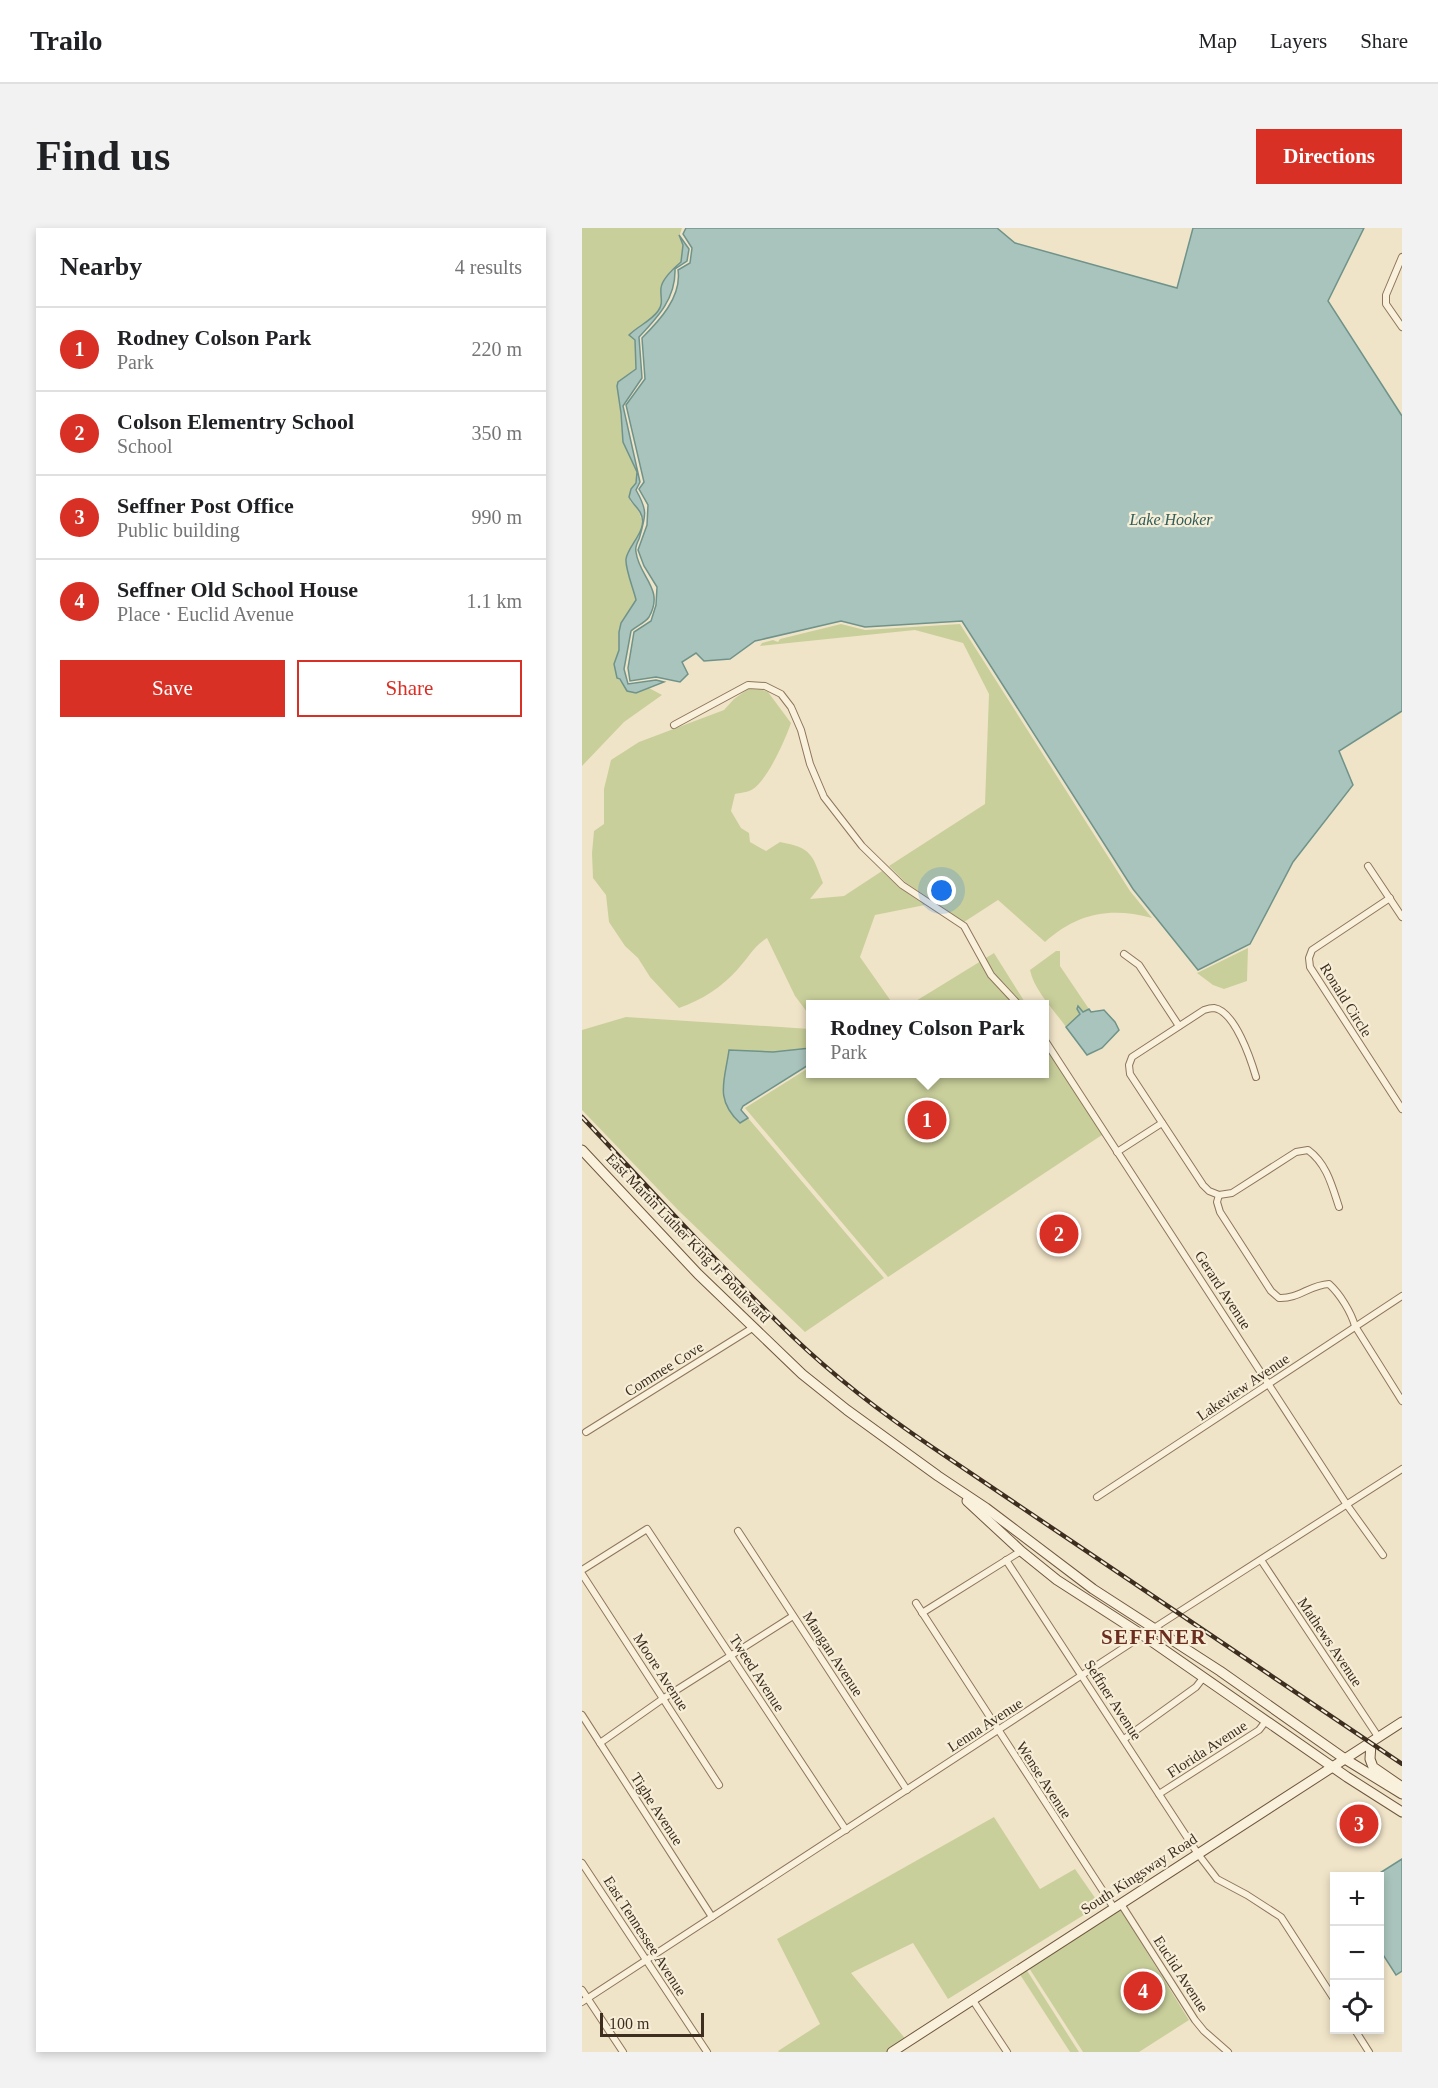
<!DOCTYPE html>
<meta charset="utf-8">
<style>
body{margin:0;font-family:Georgia,serif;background:#f2f2f2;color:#202124}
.controls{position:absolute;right:18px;bottom:18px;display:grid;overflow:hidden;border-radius:0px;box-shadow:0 3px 9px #0003}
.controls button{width:54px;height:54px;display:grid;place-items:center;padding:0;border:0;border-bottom:2px solid #e0e0e0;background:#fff;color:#202124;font:30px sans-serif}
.scale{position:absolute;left:18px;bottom:15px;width:104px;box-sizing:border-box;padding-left:6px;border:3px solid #3d2e20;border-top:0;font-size:16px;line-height:21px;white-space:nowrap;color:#3d2e20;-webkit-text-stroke:4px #f7eed8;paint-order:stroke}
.you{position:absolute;left:360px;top:663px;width:21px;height:21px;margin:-15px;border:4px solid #fff;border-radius:50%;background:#1a73e8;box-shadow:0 0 0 9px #1a73e833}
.badge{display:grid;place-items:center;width:39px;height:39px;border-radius:50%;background:#d93025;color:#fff;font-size:20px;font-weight:700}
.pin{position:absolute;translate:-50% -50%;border:3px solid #fff;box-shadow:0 2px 6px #0006}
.popup{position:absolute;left:224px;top:772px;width:243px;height:78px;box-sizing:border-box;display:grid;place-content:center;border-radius:0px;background:#fff;filter:drop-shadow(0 2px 4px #0005);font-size:20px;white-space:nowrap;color:#757577}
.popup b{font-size:22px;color:#202124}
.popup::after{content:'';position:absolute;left:50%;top:100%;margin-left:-12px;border:12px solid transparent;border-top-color:#fff}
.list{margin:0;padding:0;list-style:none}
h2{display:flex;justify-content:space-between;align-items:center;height:78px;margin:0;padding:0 24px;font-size:26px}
h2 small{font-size:20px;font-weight:400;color:#757577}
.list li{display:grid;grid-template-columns:39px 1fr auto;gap:18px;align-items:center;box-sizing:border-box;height:84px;padding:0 24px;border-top:2px solid #e0e0e0}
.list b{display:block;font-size:22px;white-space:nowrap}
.list p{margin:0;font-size:20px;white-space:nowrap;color:#757577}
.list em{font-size:20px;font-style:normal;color:#757577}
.actions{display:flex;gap:12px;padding:18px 24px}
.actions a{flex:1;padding:14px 0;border:2px solid #d93025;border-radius:0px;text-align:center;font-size:21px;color:#d93025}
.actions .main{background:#d93025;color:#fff}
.icon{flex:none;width:33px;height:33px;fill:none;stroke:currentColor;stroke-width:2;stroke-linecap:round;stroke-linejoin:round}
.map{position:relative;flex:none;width:820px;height:1824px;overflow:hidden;border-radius:0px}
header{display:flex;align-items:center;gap:36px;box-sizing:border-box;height:84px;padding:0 30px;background:#fff;border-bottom:2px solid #e0e0e0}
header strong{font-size:28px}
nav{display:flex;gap:33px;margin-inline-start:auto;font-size:21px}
.intro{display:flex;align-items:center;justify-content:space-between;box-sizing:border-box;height:144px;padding:0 36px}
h1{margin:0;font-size:42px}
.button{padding:15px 27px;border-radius:0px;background:#d93025;color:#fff;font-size:21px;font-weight:700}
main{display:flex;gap:36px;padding:0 36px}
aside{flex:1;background:#fff;border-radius:0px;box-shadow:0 3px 9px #0003}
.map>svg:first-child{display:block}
</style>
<header>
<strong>Trailo</strong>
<nav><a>Map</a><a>Layers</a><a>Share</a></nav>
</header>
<div class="intro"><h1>Find us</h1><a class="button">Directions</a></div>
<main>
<aside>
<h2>Nearby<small>4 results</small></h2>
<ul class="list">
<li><span class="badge">1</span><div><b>Rodney Colson Park</b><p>Park</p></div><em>220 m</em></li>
<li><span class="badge">2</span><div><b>Colson Elementry School</b><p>School</p></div><em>350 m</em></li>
<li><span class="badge">3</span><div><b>Seffner Post Office</b><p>Public building</p></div><em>990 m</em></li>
<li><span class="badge">4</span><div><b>Seffner Old School House</b><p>Place · Euclid Avenue</p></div><em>1.1 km</em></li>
</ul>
<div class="actions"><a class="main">Save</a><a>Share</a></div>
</aside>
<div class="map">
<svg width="820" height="1824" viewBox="0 0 820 1824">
<rect width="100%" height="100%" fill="#f0e4c8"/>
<g fill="#c9cf9b">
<path d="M0,0H100L97,9L101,17L99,34C82,48 79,55 81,76L69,91L48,107L53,112L54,141L36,154L41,214L55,244L54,255L49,261L48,273C64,288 62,301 51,319C49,323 45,327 44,331C43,340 52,362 54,372L39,395L37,404V422L32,436L35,450L54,465L67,460L80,467L42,494L0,538Z"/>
<path d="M259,396L283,402L378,396L548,663L570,690C528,679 496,685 463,714L416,672L382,694L323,654L307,638L403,576L407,466L381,415L333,402L178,418L180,415L191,412L196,414L198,411Z"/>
<path d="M166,461L181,462L186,464L209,495C203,512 186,551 171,561C167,564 158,565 153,566L149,583L159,600L167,605L168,614L184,623L198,614C230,620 230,626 241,655L228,671L262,668L300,643L318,660L343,677L293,687L278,729L311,776H228V788L213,768L185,710C171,719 167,729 156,741C140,759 120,772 97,780L68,749L56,730L43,718L27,694L24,667L11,650L10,625L12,603L22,596V561L29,532L57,514L142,482L152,471Z"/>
<polygon points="666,720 665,753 642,761 631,757 615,745"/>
<path d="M474,723H478V738L507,781L501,784L496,779L499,786L484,799C472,782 452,762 448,742Z"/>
<polygon points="412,725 444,776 329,776"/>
<path d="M44,789L228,801V820L191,824L148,822C143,852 132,871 158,895L166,890L302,1050L223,1104L97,983L0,882V802Z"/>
<polygon points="462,807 526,903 306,1049 163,880 228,839 228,846 462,846"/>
<polygon points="412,1589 458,1661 493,1641 518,1677 366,1771 331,1715 269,1745 326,1814 307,1824 197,1824 196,1823 238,1796 195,1711"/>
<polygon points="538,1681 607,1792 557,1824 501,1824 447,1740"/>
<polygon points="444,1741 497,1824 488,1824 437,1745"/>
</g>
<g fill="#a9c4bc" stroke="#6f938a" stroke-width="1.5">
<path d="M104,0H415L433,15L595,60L611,0H782L746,73L820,188V483L757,523L771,557L711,634L668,716L616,742L551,661L380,393L283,399L259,393L173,413L148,431L122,433L114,425L100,434L106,446L98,454L74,449L48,453L46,440L52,404L69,393L74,377L75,359L62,338L56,322L65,297L66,277L57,261L62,254L44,177L63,151L60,110C77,93 100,69 96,42L108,35L110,20L101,6Z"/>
<path d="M97,7L107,21L105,33L93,41C94,70 76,89 57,109L60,150L41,178L58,254L54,262C66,283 64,287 57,311C55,315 53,320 54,324C57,349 83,361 67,389C63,395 54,398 49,403L42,441L46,456L74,452L82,454L54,465L45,463L38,451L35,450L32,436L37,422V404L39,395L54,372C52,362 43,341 44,331C46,317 68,301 58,284C55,279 50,275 47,269L49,261L54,255L55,244L41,214L39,185L35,158L36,154L54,141L53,112L47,107C56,98 69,93 76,83C82,75 78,69 79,60C80,51 92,40 99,34L101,17Z"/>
<polygon points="496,778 501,784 507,781 509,784 522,782 533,794 537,802 520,820 505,827 484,799 498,786 495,781"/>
<path d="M228,820V836L161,878L159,882L166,890L158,895C132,871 143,852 147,822L191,824Z"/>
<polygon points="820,1631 820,1743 814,1747 798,1722 798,1648 793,1648"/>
</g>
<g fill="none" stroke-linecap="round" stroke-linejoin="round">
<defs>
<g id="street">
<polyline points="820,29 804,67 804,76 820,99"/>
<polyline points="92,497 166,457 183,458 199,466 209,479 219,502 228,536 242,569 280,618 320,657 382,698 409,747 436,776"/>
<polyline points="786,638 820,689"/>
<polyline points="808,670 730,722 727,730 728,739 820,881"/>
<polyline points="542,726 557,737 597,798"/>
<polyline points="462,811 765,1277 801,1327"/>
<path d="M674,849C669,832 653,783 632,780C629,780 625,781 622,782L550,829L547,837L548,846L621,957L627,963L637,967L650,965L714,924L726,922C745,936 750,958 757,979"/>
<polyline points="535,924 580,895"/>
<path d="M637,967L635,974L638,984L689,1063L697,1070C717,1071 727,1057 747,1056C758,1066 769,1084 773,1098L820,1173"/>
<polyline points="4,1204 172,1099"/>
<polyline points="515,1269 820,1068"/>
<polyline points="156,1303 325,1562"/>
<polyline points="424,1332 616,1626 635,1651 665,1667 699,1689 752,1771"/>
<polyline points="679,1332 797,1510"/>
<polyline points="0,1342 65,1301 264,1602"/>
<polyline points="0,1346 137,1557"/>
<polyline points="334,1375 532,1680"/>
<polyline points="340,1385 439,1323"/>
<polyline points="0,1487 130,1689"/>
<polyline points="542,1511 614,1459 621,1450"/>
<polyline points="18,1515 82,1470 211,1388"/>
<polyline points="577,1566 677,1502 684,1493"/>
<polyline points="0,1635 125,1824"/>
<polyline points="539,1676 613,1792 622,1803 646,1824"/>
<polyline points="0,1762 41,1824"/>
<polyline points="390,1771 425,1824"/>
<polyline points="0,1774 572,1400 820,1241"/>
<polyline points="773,1802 787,1824"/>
</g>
<g id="secondary">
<polyline points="0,922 116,1046 220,1146 265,1182 356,1248 404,1280 511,1361 638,1443 763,1531 820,1566"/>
<polyline points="385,1273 439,1323 475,1352 562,1408 765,1549 820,1584"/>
<polyline points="789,1515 788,1531 791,1539 820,1559"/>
<polyline points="310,1824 820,1494"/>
</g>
</defs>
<use href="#street" stroke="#8d765c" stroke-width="8"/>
<use href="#secondary" stroke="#6f573f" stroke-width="11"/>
<use href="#street" stroke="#faf1dc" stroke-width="6"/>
<use href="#secondary" stroke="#faf1dc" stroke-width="9"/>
<defs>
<path id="rail" d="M0,889C70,963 138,1039 211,1109C254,1150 301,1186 350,1219L820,1536"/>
</defs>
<use href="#rail" stroke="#3d2e20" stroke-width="4.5"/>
<use href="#rail" stroke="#f7eed8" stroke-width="2" stroke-dasharray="7" stroke-linecap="butt"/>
</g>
<g text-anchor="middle" stroke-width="4.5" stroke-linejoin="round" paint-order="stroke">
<g font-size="15" fill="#3d2e20" stroke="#f7eed8">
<text transform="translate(764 772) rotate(58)" y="5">Ronald Circle</text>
<text transform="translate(106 1010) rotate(46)" y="5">East Martin Luther King Jr Boulevard</text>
<text transform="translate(641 1062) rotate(57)" y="5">Gerard Avenue</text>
<text transform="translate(82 1141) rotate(-32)" y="5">Commee Cove</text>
<text transform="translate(661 1159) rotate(-34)" y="5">Lakeview Avenue</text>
<text transform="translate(748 1414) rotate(56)" y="5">Mathews Avenue</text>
<text transform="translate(251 1426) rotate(57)" y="5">Mangan Avenue</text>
<text transform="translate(79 1444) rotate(57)" y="5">Moore Avenue</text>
<text transform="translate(175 1445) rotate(57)" y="5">Tweed Avenue</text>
<text transform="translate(531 1472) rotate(57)" y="5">Seffner Avenue</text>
<text transform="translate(403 1497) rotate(-33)" y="5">Lenna Avenue</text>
<text transform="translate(625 1521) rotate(-33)" y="5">Florida Avenue</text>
<text transform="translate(462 1552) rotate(57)" y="5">Wense Avenue</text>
<text transform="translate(75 1581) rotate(57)" y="5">Tighe Avenue</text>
<text transform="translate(557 1646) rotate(-33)" y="5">South Kingsway Road</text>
<text transform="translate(63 1708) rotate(57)" y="5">East Tennessee Avenue</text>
<text transform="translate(599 1746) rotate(57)" y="5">Euclid Avenue</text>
</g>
<g font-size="16" font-style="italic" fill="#2f5d5a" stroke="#f7eed8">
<text x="589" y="297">Lake Hooker</text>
</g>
<g font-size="21" font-weight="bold" letter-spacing="1.5" fill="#6b2e1e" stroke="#f7eed8">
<text x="572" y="1416">SEFFNER</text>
</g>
</g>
</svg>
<div class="controls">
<button>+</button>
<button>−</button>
<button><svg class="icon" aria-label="locate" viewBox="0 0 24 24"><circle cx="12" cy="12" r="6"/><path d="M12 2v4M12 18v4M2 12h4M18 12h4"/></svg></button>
</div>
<div class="scale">100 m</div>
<div class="you"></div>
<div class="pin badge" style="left:345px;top:892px">1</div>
<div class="popup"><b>Rodney Colson Park</b>Park</div>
<div class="pin badge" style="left:477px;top:1006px">2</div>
<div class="pin badge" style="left:777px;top:1596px">3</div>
<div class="pin badge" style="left:561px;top:1763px">4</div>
</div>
</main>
